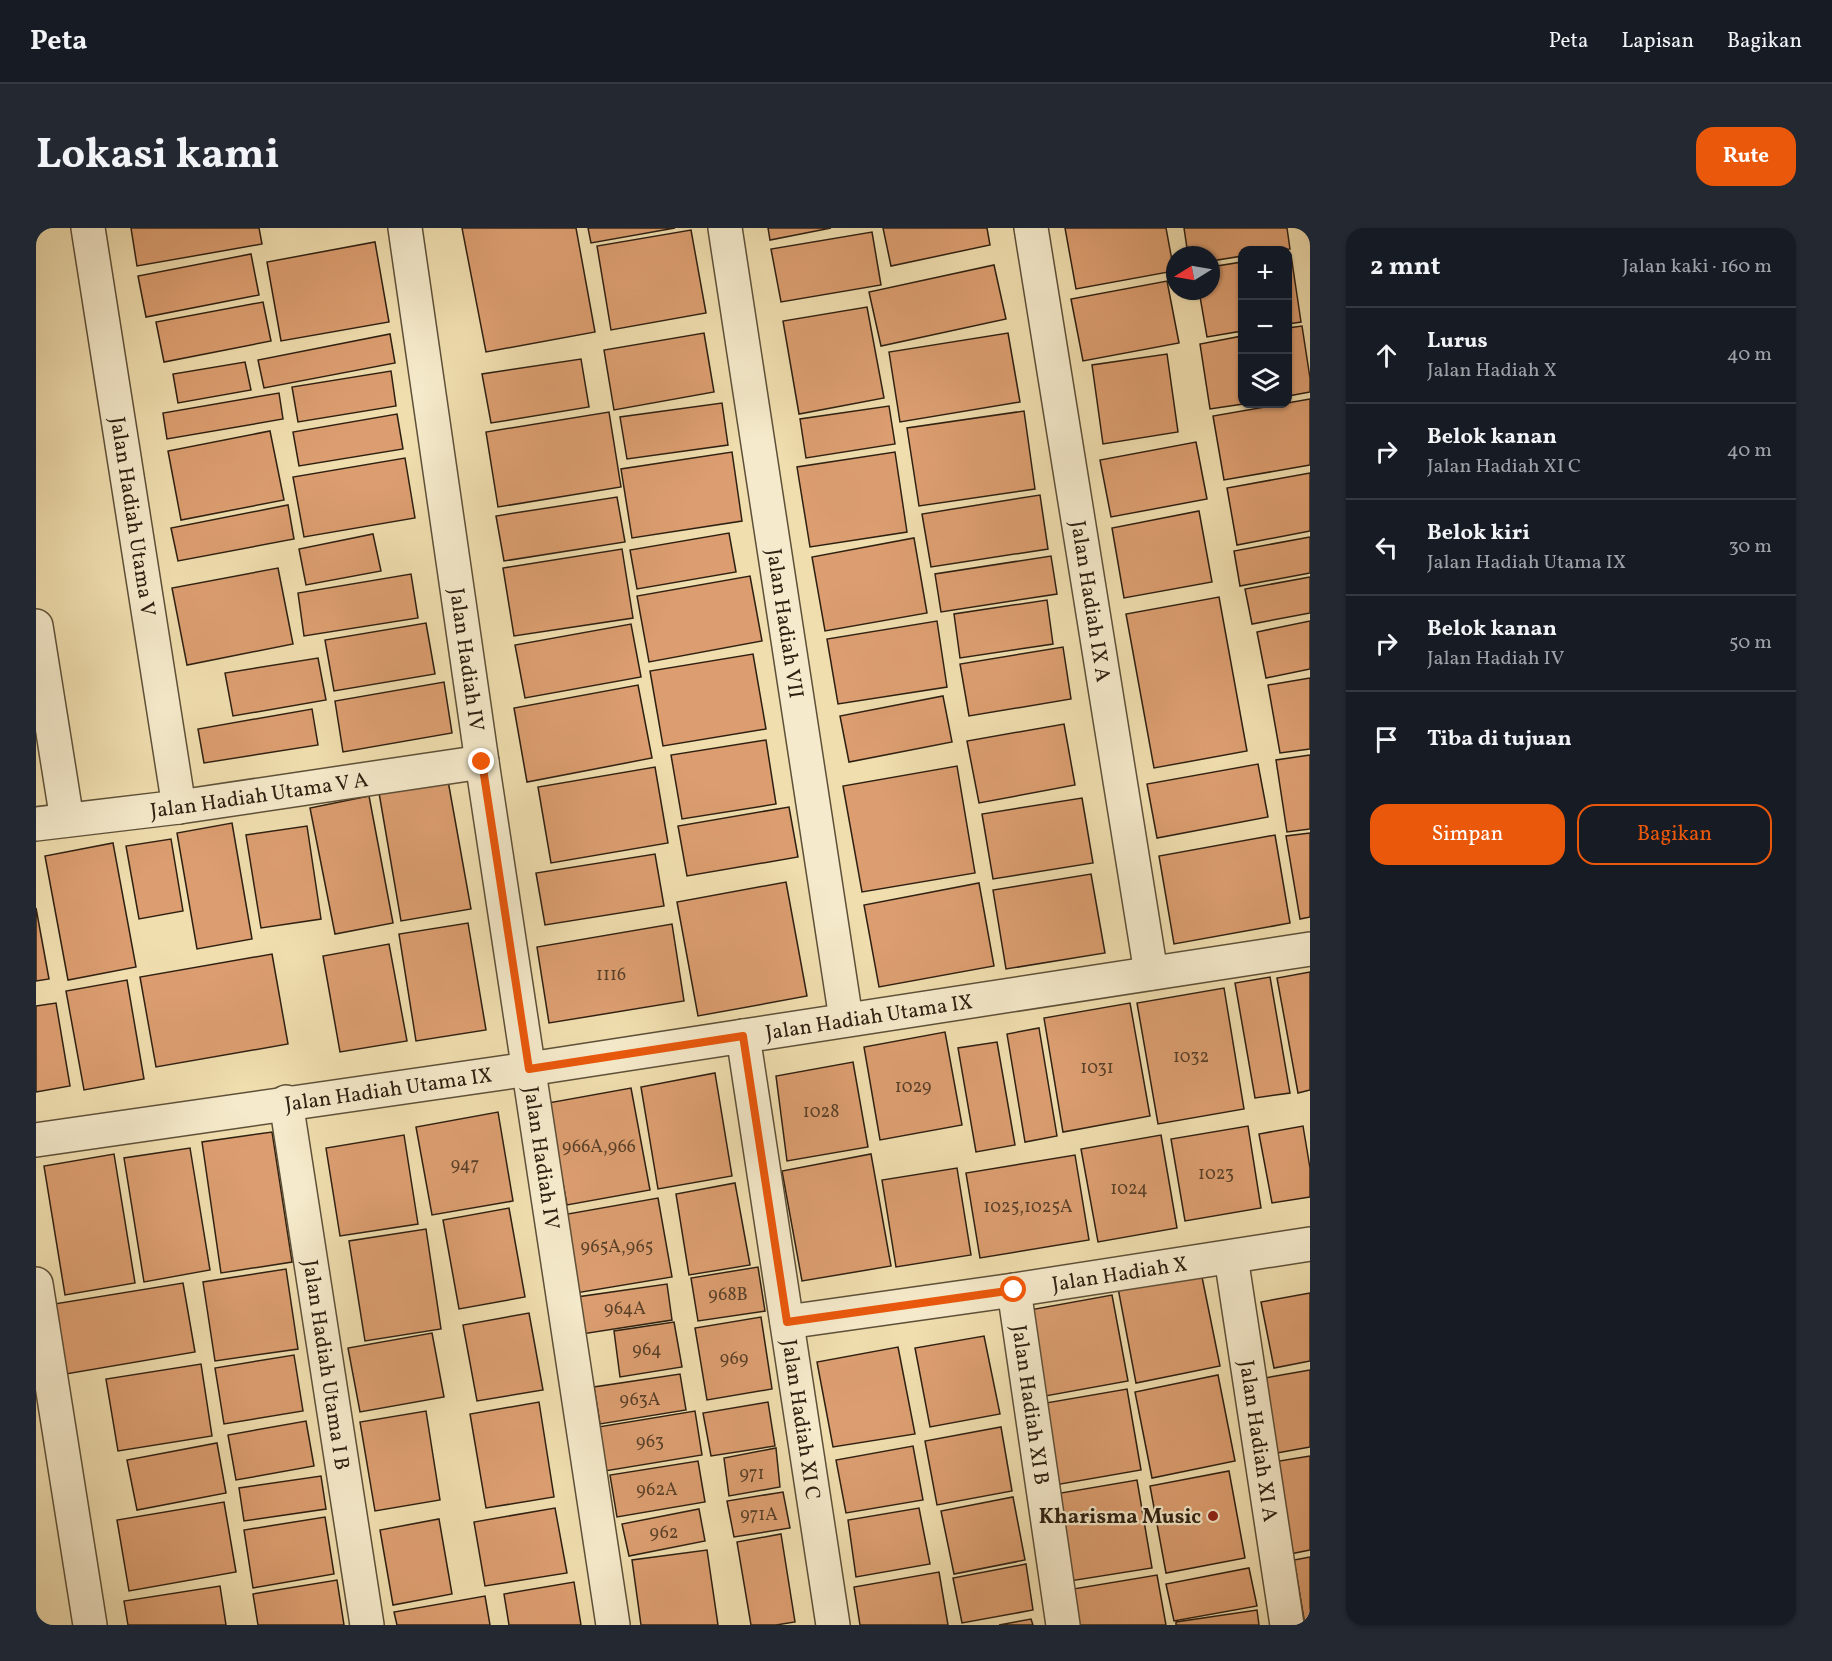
<!DOCTYPE html>
<html lang="id">
<meta charset="utf-8">
<style>
body{margin:0;font-family:Vollkorn,serif;background:#242831;color:#f1f3f6}
.controls{position:absolute;right:18px;top:18px;display:grid;overflow:hidden;border-radius:12px;box-shadow:0 2px 4px #0004}
.controls button{width:54px;height:54px;display:grid;place-items:center;padding:0;border:0;border-bottom:2px solid #363941;background:#171b24;color:#f1f3f6;font:30px sans-serif}
.compass{position:absolute;left:1130px;top:18px;width:54px;height:54px;border-radius:50%;background:#171b24;box-shadow:0 2px 4px #0004;rotate:259deg}
.stop{position:absolute;width:18px;height:18px;margin:-14px;border:4px solid #ea580c;border-radius:50%;background:#fff}
.stop.end{background:#ea580c;border-color:#fff;box-shadow:0 2px 6px #0008}
.list{margin:0;padding:0;list-style:none}
h2{display:flex;justify-content:space-between;align-items:center;height:78px;margin:0;padding:0 24px;font-size:26px}
h2 small{font-size:20px;font-weight:400;color:#9ea1a6}
.list li{display:grid;grid-template-columns:39px 1fr auto;gap:18px;align-items:center;box-sizing:border-box;height:96px;padding:0 24px;border-top:2px solid #363941}
.list b{display:block;font-size:22px;white-space:nowrap}
.list p{margin:0;font-size:20px;white-space:nowrap;color:#9ea1a6}
.list em{font-size:20px;font-style:normal;color:#9ea1a6}
.actions{display:flex;gap:12px;padding:18px 24px}
.actions a{flex:1;padding:14px 0;border:2px solid #ea580c;border-radius:18px;text-align:center;font-size:21px;color:#ea580c}
.actions .main{background:#ea580c;color:#fff}
.icon{flex:none;width:33px;height:33px;fill:none;stroke:currentColor;stroke-width:2;stroke-linecap:round;stroke-linejoin:round}
.map{position:relative;flex:none;width:1274px;height:1397px;overflow:hidden;border-radius:18px}
header{display:flex;align-items:center;gap:36px;box-sizing:border-box;height:84px;padding:0 30px;background:#171b24;border-bottom:2px solid #363941}
header strong{font-size:28px}
nav{display:flex;gap:33px;margin-inline-start:auto;font-size:21px}
.intro{display:flex;align-items:center;justify-content:space-between;box-sizing:border-box;height:144px;padding:0 36px}
h1{margin:0;font-size:42px}
.button{padding:15px 27px;border-radius:18px;background:#ea580c;color:#fff;font-size:21px;font-weight:700}
main{display:flex;gap:36px;padding:0 36px}
aside{flex:1;background:#171b24;border-radius:18px;box-shadow:0 2px 4px #0004}
.map>svg:first-child{display:block}
</style>
<header>
<strong>Peta</strong>
<nav><a>Peta</a><a>Lapisan</a><a>Bagikan</a></nav>
</header>
<div class="intro"><h1>Lokasi kami</h1><a class="button">Rute</a></div>
<main>
<div class="map">
<svg width="1274" height="1397" viewBox="0 0 1274 1397">
<rect width="100%" height="100%" fill="#f0deaf"/>
<filter id="stains"><feTurbulence type="fractalNoise" baseFrequency=".00333" numOctaves="4"/><feColorMatrix values="0 0 0 0 .2 0 0 0 0 .09 0 0 0 0 .02 0 0 0 .5 -.17"/></filter>
<radialGradient id="worn" r=".72"><stop offset=".6" stop-color="#630" stop-opacity="0"/><stop offset="1" stop-color="#630" stop-opacity=".3"/></radialGradient>
<g fill="#dc9e70" stroke="#2e2011" stroke-width="1.5">
<polygon points="95,0 223,0 226,16 101,38"/>
<polygon points="426,0 540,0 559,104 450,124"/>
<polygon points="552,0 639,0 555,15"/>
<polygon points="732,0 795,0 734,12"/>
<polygon points="847,0 951,0 954,17 855,38"/>
<polygon points="1029,0 1130,0 1138,43 1040,61"/>
<polygon points="1148,0 1251,0 1254,21 1206,22 1206,28 1175,33 1175,27 1152,27"/>
<polygon points="655,2 670,85 575,102 561,18"/>
<polygon points="836,4 845,57 745,74 735,21"/>
<polygon points="339,14 353,94 245,113 231,34"/>
<polygon points="215,26 223,67 110,89 102,48"/>
<polygon points="1252,27 1255,27 1265,94 1252,96"/>
<polygon points="1206,34 1206,103 1171,109 1163,63 1175,63 1175,39"/>
<polygon points="958,37 970,91 845,118 833,64"/>
<polygon points="1131,53 1143,115 1047,133 1035,71"/>
<polygon points="227,74 235,113 128,134 120,94"/>
<polygon points="831,79 848,170 763,186 747,93"/>
<polygon points="1266,98 1274,150 1274,164 1252,168 1252,100"/>
<polygon points="668,105 678,164 578,182 568,122"/>
<polygon points="972,105 984,174 864,194 853,124"/>
<polygon points="354,106 359,135 228,160 222,132"/>
<polygon points="1206,108 1207,176 1174,181 1164,116"/>
<polygon points="1131,126 1142,204 1067,216 1056,137"/>
<polygon points="545,131 553,179 455,195 446,146"/>
<polygon points="209,134 215,162 142,175 137,146"/>
<polygon points="355,143 360,178 262,194 256,159"/>
<polygon points="243,165 247,191 131,211 127,185"/>
<polygon points="1274,171 1274,237 1188,252 1177,188"/>
<polygon points="686,175 692,217 591,231 584,189"/>
<polygon points="853,178 859,216 770,230 764,191"/>
<polygon points="988,183 999,261 883,278 871,200"/>
<polygon points="573,184 585,259 462,279 450,204"/>
<polygon points="361,186 367,221 263,238 257,204"/>
<polygon points="234,203 248,272 145,292 132,223"/>
<polygon points="1160,214 1171,271 1075,289 1064,232"/>
<polygon points="696,224 706,293 596,310 585,241"/>
<polygon points="859,224 871,304 774,319 761,239"/>
<polygon points="369,230 379,290 268,309 257,249"/>
<polygon points="1274,245 1274,303 1201,317 1191,260"/>
<polygon points="1004,267 1012,321 895,339 886,286"/>
<polygon points="581,269 589,314 468,333 460,288"/>
<polygon points="252,277 258,311 142,333 135,300"/>
<polygon points="1163,283 1176,354 1088,370 1076,300"/>
<polygon points="693,305 700,344 601,361 594,322"/>
<polygon points="337,306 345,343 270,357 263,321"/>
<polygon points="1274,309 1274,345 1204,358 1198,323"/>
<polygon points="878,310 891,385 789,403 776,329"/>
<polygon points="586,321 597,390 478,408 467,340"/>
<polygon points="1015,328 1021,366 905,384 899,346"/>
<polygon points="242,340 257,416 151,437 136,360"/>
<polygon points="375,346 382,390 268,408 262,365"/>
<polygon points="714,348 726,413 613,434 601,368"/>
<polygon points="1274,349 1274,385 1216,396 1209,361"/>
<polygon points="1183,369 1211,523 1118,540 1090,386"/>
<polygon points="1011,372 1017,416 924,430 918,386"/>
<polygon points="901,393 911,459 802,476 791,411"/>
<polygon points="1274,393 1274,441 1230,450 1221,404"/>
<polygon points="390,395 399,446 298,463 289,412"/>
<polygon points="595,396 605,449 489,470 479,417"/>
<polygon points="1027,419 1035,471 933,488 924,436"/>
<polygon points="717,426 730,501 627,518 614,443"/>
<polygon points="282,430 290,472 197,488 189,445"/>
<polygon points="1274,450 1274,521 1244,525 1232,457"/>
<polygon points="408,454 416,505 307,524 299,473"/>
<polygon points="602,457 616,530 491,554 478,480"/>
<polygon points="907,468 916,514 813,534 804,488"/>
<polygon points="276,481 282,517 168,535 162,501"/>
<polygon points="1028,496 1039,557 943,575 931,513"/>
<polygon points="730,512 740,576 646,591 635,527"/>
<polygon points="1274,527 1274,601 1251,604 1240,532"/>
<polygon points="1222,536 1232,589 1121,610 1111,556"/>
<polygon points="921,538 939,645 826,664 807,558"/>
<polygon points="619,539 632,615 515,635 502,559"/>
<polygon points="411,547 435,681 365,693 342,559"/>
<polygon points="333,568 357,695 299,706 274,580"/>
<polygon points="1046,570 1057,635 957,651 946,586"/>
<polygon points="753,579 762,629 651,648 642,598"/>
<polygon points="196,595 216,711 161,721 141,605"/>
<polygon points="271,598 285,691 225,700 210,607"/>
<polygon points="1274,605 1274,689 1264,691 1250,608"/>
<polygon points="1239,607 1254,695 1138,716 1123,628"/>
<polygon points="135,611 147,683 103,691 90,618"/>
<polygon points="77,615 100,739 32,752 9,628"/>
<polygon points="619,626 628,678 509,697 500,645"/>
<polygon points="1055,646 1069,725 970,741 957,662"/>
<polygon points="750,654 771,768 662,788 641,674"/>
<polygon points="943,655 958,738 843,759 828,677"/>
<polygon points="0,680 13,751 0,753"/>
<polygon points="432,695 450,802 380,813 363,706"/>
<polygon points="636,696 648,773 513,795 501,719"/>
<polygon points="353,716 371,813 304,824 287,728"/>
<polygon points="236,726 252,816 120,839 104,749"/>
<polygon points="1274,744 1274,862 1262,865 1241,750"/>
<polygon points="1234,749 1254,865 1219,870 1199,755"/>
<polygon points="91,752 108,851 48,862 30,763"/>
<polygon points="1188,760 1208,881 1122,896 1101,775"/>
<polygon points="20,775 34,858 0,864 0,778"/>
<polygon points="1094,775 1114,888 1027,904 1008,790"/>
<polygon points="1003,800 1021,908 989,914 971,806"/>
<polygon points="909,804 926,897 844,912 828,819"/>
<polygon points="961,814 979,917 940,924 922,820"/>
<polygon points="817,834 832,919 751,933 740,848"/>
<polygon points="679,845 696,948 622,961 605,859"/>
<polygon points="595,860 614,962 531,977 512,875"/>
<polygon points="462,884 477,973 396,987 380,899"/>
<polygon points="1212,898 1225,980 1149,993 1135,911"/>
<polygon points="1267,898 1274,940 1274,969 1236,975 1223,906"/>
<polygon points="236,904 256,1034 185,1045 166,914"/>
<polygon points="368,907 382,996 304,1008 290,920"/>
<polygon points="1125,907 1141,1000 1062,1014 1045,921"/>
<polygon points="154,920 174,1042 108,1054 88,930"/>
<polygon points="78,926 99,1055 29,1067 8,938"/>
<polygon points="835,926 855,1038 766,1053 746,943"/>
<polygon points="1039,927 1053,1012 944,1030 930,945"/>
<polygon points="921,940 935,1027 860,1039 846,952"/>
<polygon points="699,955 714,1037 653,1047 640,966"/>
<polygon points="622,970 636,1049 540,1065 526,987"/>
<polygon points="473,980 489,1069 423,1081 407,992"/>
<polygon points="390,1001 405,1101 329,1113 313,1013"/>
<polygon points="722,1039 729,1083 662,1093 655,1050"/>
<polygon points="250,1041 262,1121 179,1133 167,1054"/>
<polygon points="1165,1044 1184,1138 1100,1155 1082,1060"/>
<polygon points="147,1055 159,1124 30,1146 18,1076"/>
<polygon points="631,1056 636,1092 546,1106 541,1069"/>
<polygon points="1274,1065 1274,1133 1238,1140 1225,1074"/>
<polygon points="1076,1067 1092,1153 1004,1169 988,1083"/>
<polygon points="493,1085 507,1162 441,1173 427,1097"/>
<polygon points="725,1089 736,1161 671,1172 659,1100"/>
<polygon points="638,1094 646,1139 584,1149 578,1103"/>
<polygon points="396,1105 408,1169 324,1184 312,1120"/>
<polygon points="948,1108 964,1186 894,1199 879,1120"/>
<polygon points="862,1119 879,1206 797,1219 781,1134"/>
<polygon points="258,1127 267,1183 188,1196 179,1140"/>
<polygon points="165,1136 176,1208 82,1223 70,1151"/>
<polygon points="1274,1142 1274,1219 1230,1227 1217,1152"/>
<polygon points="644,1146 650,1182 564,1196 558,1159"/>
<polygon points="1182,1147 1199,1233 1116,1250 1099,1164"/>
<polygon points="1091,1161 1105,1242 1019,1257 1004,1176"/>
<polygon points="503,1174 518,1269 450,1280 434,1186"/>
<polygon points="732,1174 739,1218 675,1228 667,1185"/>
<polygon points="390,1183 404,1272 339,1283 324,1194"/>
<polygon points="659,1183 666,1227 569,1243 562,1199"/>
<polygon points="270,1193 278,1238 200,1252 192,1207"/>
<polygon points="965,1199 976,1263 901,1277 889,1213"/>
<polygon points="181,1215 190,1265 101,1282 91,1232"/>
<polygon points="877,1218 887,1272 810,1285 800,1232"/>
<polygon points="740,1220 744,1259 693,1268 688,1230"/>
<polygon points="1274,1228 1274,1322 1254,1326 1237,1234"/>
<polygon points="662,1233 669,1274 581,1289 574,1247"/>
<polygon points="1193,1243 1209,1330 1130,1345 1114,1258"/>
<polygon points="285,1248 290,1281 208,1293 203,1260"/>
<polygon points="1101,1252 1116,1340 1034,1353 1019,1266"/>
<polygon points="747,1264 754,1300 698,1309 691,1273"/>
<polygon points="977,1269 989,1332 918,1346 905,1283"/>
<polygon points="188,1274 200,1344 93,1363 81,1292"/>
<polygon points="519,1280 531,1345 449,1358 438,1294"/>
<polygon points="883,1280 894,1336 820,1349 812,1292"/>
<polygon points="663,1281 669,1313 593,1328 586,1296"/>
<polygon points="289,1289 298,1346 217,1360 208,1302"/>
<polygon points="403,1291 416,1366 357,1377 344,1302"/>
<polygon points="745,1306 759,1394 740,1397 715,1397 701,1314"/>
<polygon points="671,1322 682,1397 605,1397 596,1332"/>
<polygon points="1274,1329 1274,1397 1269,1397 1258,1332"/>
<polygon points="990,1336 997,1382 926,1395 917,1350"/>
<polygon points="1213,1340 1221,1378 1138,1393 1130,1356"/>
<polygon points="903,1344 912,1397 824,1397 818,1359"/>
<polygon points="1121,1347 1130,1397 1043,1397 1037,1361"/>
<polygon points="301,1352 308,1397 222,1397 217,1366"/>
<polygon points="538,1354 545,1397 473,1397 468,1366"/>
<polygon points="184,1358 190,1397 92,1397 88,1373"/>
<polygon points="449,1368 454,1397 361,1397 358,1384"/>
<polygon points="1221,1382 1223,1397 1140,1397 1140,1394"/>
<polygon points="995,1391 997,1397 963,1397"/>
</g>
<g fill="none" stroke-linecap="round" stroke-linejoin="round">
<defs>
<g id="minor">
<path id="s1" d="M52,0L143,579"/>
<path id="s2" d="M369,0L446,534L577,1397"/>
<path id="s3" d="M689,0L810,791"/>
<path id="s4" d="M995,0L1115,745"/>
<polyline points="0,398 31,592"/>
<path id="s5" d="M0,596L143,579L446,534"/>
<path id="s6" d="M707,808L797,1397"/>
<path id="s7" d="M250,874L331,1397"/>
<path id="s8" d="M0,912L493,841L1274,721"/>
<path id="s9" d="M1195,1029L1251,1397"/>
<polyline points="0,1056 54,1397"/>
<path id="s10" d="M978,1062L1027,1397"/>
<path id="s11" d="M751,1094L978,1062L1274,1016"/>
</g>
</defs>
<use href="#minor" stroke="#5e5038" stroke-width="36"/>
<use href="#minor" stroke="#f5eacb" stroke-width="33"/>
</g>
<g fill="none" stroke-linecap="round" stroke-linejoin="round">
<polyline stroke="#ea580c" stroke-width="8" points="446,534 493,841 707,808 751,1094 978,1062"/>
</g>
<circle fill="#8f2418" stroke="#f5eacb" stroke-width="2" cx="1177" cy="1288" r="6"/>
<g text-anchor="middle" stroke-width="4.5" stroke-linejoin="round" paint-order="stroke">
<g font-size="18" fill="#5a4029">
<text x="575" y="752">1116</text>
<text x="1155" y="834">1032</text>
<text x="1061" y="845">1031</text>
<text x="877" y="864">1029</text>
<text x="785" y="889">1028</text>
<text x="563" y="924">966A,966</text>
<text x="429" y="942">947</text>
<text x="1180" y="951">1023</text>
<text x="1093" y="966">1024</text>
<text x="992" y="984">1025,1025A</text>
<text x="581" y="1024">965A,965</text>
<text x="692" y="1072">968B</text>
<text x="589" y="1086">964A</text>
<text x="611" y="1127">964</text>
<text x="698" y="1136">969</text>
<text x="604" y="1177">963A</text>
<text x="614" y="1219">963</text>
<text x="716" y="1251">971</text>
<text x="621" y="1267">962A</text>
<text x="723" y="1292">971A</text>
<text x="628" y="1310">962</text>
</g>
<g font-size="21" fill="#2e2011" stroke="#f5eacb">
<text dy="7" stroke="none"><textPath href="#s1" startOffset="292">Jalan Hadiah Utama V</textPath></text>
<text dy="7" stroke="none"><textPath href="#s4" startOffset="378">Jalan Hadiah IX A</textPath></text>
<text dy="7" stroke="none"><textPath href="#s3" startOffset="400">Jalan Hadiah VII</textPath></text>
<text dy="7" stroke="none"><textPath href="#s2" startOffset="436">Jalan Hadiah IV</textPath></text>
<text dy="7" stroke="none"><textPath href="#s5" startOffset="225">Jalan Hadiah Utama V A</textPath></text>
<text dy="7" stroke="none"><textPath href="#s8" startOffset="842">Jalan Hadiah Utama IX</textPath></text>
<text dy="7" stroke="none"><textPath href="#s8" startOffset="356">Jalan Hadiah Utama IX</textPath></text>
<text dy="7" stroke="none"><textPath href="#s2" startOffset="940">Jalan Hadiah IV</textPath></text>
<text dy="7" stroke="none"><textPath href="#s11" startOffset="336">Jalan Hadiah X</textPath></text>
<text dy="7" stroke="none"><textPath href="#s7" startOffset="266">Jalan Hadiah Utama I B</textPath></text>
<text dy="7" stroke="none"><textPath href="#s10" startOffset="116">Jalan Hadiah XI B</textPath></text>
<text dy="7" stroke="none"><textPath href="#s6" startOffset="388">Jalan Hadiah XI C</textPath></text>
<text dy="7" stroke="none"><textPath href="#s9" startOffset="186">Jalan Hadiah XI A</textPath></text>
</g>
<g font-size="21" font-weight="bold" fill="#2e2011" stroke="#f5eacb" text-anchor="end">
<text x="1165" y="1295">Kharisma Music</text>
</g>
</g>
<rect width="100%" height="100%" filter="url(#stains)"/>
<rect width="100%" height="100%" fill="url(#worn)"/>
</svg>
<div class="controls">
<button>+</button>
<button>−</button>
<button><svg class="icon" aria-label="layers" viewBox="0 0 24 24"><path d="M12 4l9 5-9 5-9-5zM3 14l9 5 9-5"/></svg></button>
</div>
<svg class="compass" viewBox="-18 -18 36 36"><path d="M0-13l5 13h-10z" fill="#e53935"/><path d="M0 13l5-13h-10z" fill="#9ea1a6"/></svg>
<div class="stop" style="left:978px;top:1062px"></div>
<div class="stop end" style="left:446px;top:534px"></div>
</div>
<aside>
<h2>2 mnt<small>Jalan kaki · 160 m</small></h2>
<ul class="list">
<li><svg class="icon" aria-label="ahead" viewBox="0 0 24 24"><path d="M12 20V5M6 11l6-6 6 6"/></svg><div><b>Lurus</b><p>Jalan Hadiah X</p></div><em>40 m</em></li>
<li><svg class="icon" aria-label="right" viewBox="0 0 24 24"><path d="M7 20v-9h11M14 6l5 5-5 5"/></svg><div><b>Belok kanan</b><p>Jalan Hadiah XI C</p></div><em>40 m</em></li>
<li><svg class="icon" aria-label="left" viewBox="0 0 24 24"><path d="M17 20v-9H6M10 6l-5 5 5 5"/></svg><div><b>Belok kiri</b><p>Jalan Hadiah Utama IX</p></div><em>30 m</em></li>
<li><svg class="icon" aria-label="right" viewBox="0 0 24 24"><path d="M7 20v-9h11M14 6l5 5-5 5"/></svg><div><b>Belok kanan</b><p>Jalan Hadiah IV</p></div><em>50 m</em></li>
<li><svg class="icon" aria-label="arrive" viewBox="0 0 24 24"><path d="M6 21V4h12l-3 4 3 4H6"/></svg><div><b>Tiba di tujuan</b></div></li>
</ul>
<div class="actions"><a class="main">Simpan</a><a>Bagikan</a></div>
</aside>
</main>
